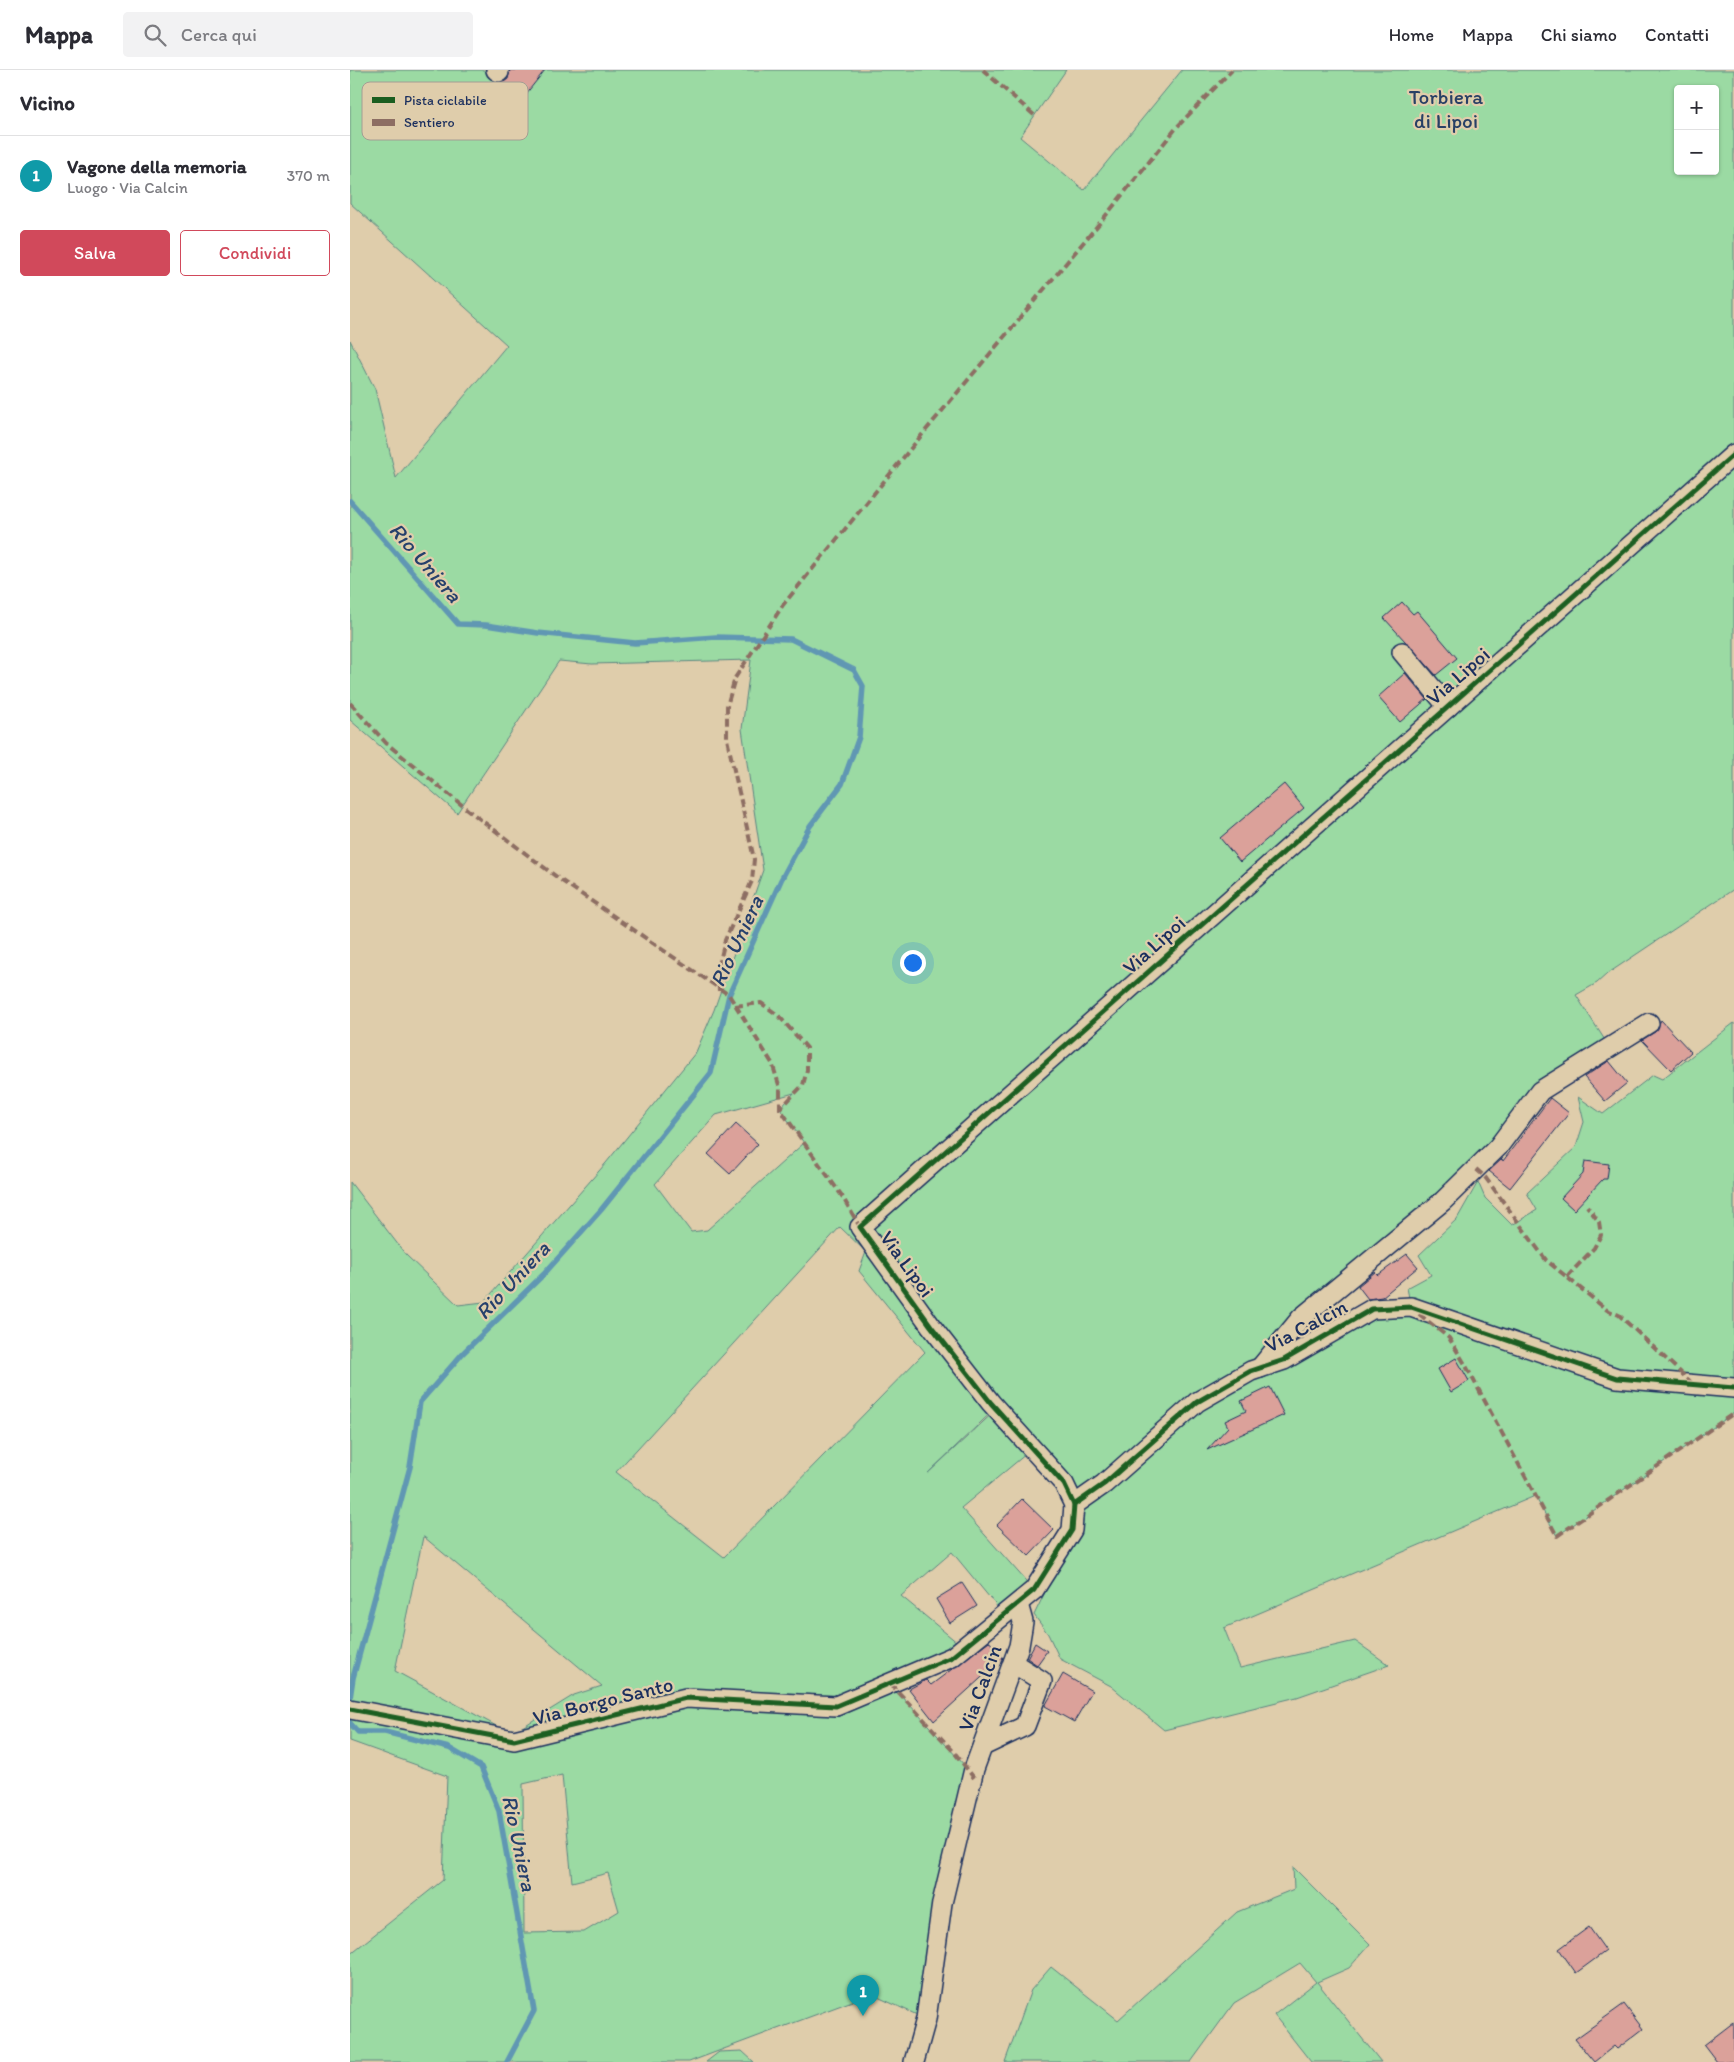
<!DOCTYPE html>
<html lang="it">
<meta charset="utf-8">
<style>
body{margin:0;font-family:Itim,sans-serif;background:#f2f2f3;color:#2b2b33}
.controls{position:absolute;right:15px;top:15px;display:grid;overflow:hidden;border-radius:5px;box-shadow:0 1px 4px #0004}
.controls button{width:45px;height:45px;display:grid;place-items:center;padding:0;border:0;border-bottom:1px solid #e1e1e2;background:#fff;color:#2b2b33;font:25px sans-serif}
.you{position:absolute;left:562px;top:892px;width:18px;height:18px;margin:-12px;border:4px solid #fff;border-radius:50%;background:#1a73e8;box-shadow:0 0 0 8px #1a73e833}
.badge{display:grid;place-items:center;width:32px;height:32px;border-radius:50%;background:#d1495b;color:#fff;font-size:16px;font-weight:700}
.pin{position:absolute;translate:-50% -41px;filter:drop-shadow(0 1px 2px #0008)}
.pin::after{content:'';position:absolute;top:26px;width:18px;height:15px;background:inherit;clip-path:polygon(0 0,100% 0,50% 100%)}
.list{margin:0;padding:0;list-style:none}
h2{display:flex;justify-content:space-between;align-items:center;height:65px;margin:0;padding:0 20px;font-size:21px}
h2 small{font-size:16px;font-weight:400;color:#7c7c81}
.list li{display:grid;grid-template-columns:32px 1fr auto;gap:15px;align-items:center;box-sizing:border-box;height:80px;padding:0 20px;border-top:1px solid #e1e1e2}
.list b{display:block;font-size:19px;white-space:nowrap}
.list p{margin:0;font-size:16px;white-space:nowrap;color:#7c7c81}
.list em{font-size:16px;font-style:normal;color:#7c7c81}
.actions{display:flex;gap:10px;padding:15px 20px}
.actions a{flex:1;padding:11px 0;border:1px solid #d1495b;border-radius:5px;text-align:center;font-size:18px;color:#d1495b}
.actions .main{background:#d1495b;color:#fff}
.icon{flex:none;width:28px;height:28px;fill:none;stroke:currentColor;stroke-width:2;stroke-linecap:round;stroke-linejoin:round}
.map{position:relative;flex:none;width:1384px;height:1992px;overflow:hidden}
header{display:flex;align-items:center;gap:30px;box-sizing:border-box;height:70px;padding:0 25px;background:#fff;border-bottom:1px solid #e1e1e2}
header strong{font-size:24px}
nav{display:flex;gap:28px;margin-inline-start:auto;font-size:18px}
.search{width:350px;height:45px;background:#f2f2f3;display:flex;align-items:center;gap:12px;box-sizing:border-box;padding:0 18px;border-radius:5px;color:#7c7c81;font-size:19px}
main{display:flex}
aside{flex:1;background:#fff}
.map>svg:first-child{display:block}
</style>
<header>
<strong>Mappa</strong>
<div class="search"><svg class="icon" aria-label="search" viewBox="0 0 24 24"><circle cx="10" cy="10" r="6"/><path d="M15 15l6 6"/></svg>Cerca qui</div>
<nav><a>Home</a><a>Mappa</a><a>Chi siamo</a><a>Contatti</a></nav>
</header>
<main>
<aside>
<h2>Vicino<small></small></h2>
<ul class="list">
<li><span class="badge" style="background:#0f9aa8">1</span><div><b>Vagone della memoria</b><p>Luogo · Via Calcin</p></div><em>370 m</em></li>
</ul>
<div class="actions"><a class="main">Salva</a><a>Condividi</a></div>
</aside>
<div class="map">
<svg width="1384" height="1992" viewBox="0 0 1384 1992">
<rect width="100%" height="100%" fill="#dfcdab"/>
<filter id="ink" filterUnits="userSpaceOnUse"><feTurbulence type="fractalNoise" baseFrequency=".02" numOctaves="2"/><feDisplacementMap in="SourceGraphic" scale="10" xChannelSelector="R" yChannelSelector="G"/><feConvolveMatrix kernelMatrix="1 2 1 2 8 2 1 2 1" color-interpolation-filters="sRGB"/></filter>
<g filter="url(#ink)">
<g fill="#9bdaa3" stroke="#5b8480" fill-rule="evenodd">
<path d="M0,0H716L670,67L734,120L832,0H1384V819L1257,904L1247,913L1226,925L1260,978L1190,1021L1148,1077L911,1297L1022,1239L1061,1237L1057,1218L1081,1205L1069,1185L1107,1149L1128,1112L1135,1128L1162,1155L1187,1140L1177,1123L1226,1077L1234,1052L1228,1027L1253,1044L1303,1005L1312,1009L1384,953V1343L1207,1466L1185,1426L874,1558L890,1598L1005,1571L1039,1595L947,1627L814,1660L761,1616L710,1589L698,1564L684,1545L733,1444L653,1331L577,1404L647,1339L682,1379L611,1438L684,1520L654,1545L602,1482L551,1526L614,1578L540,1613L617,1698L576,1949L521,1924L339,1992H0V1884L93,1810L97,1706L0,1671V1112L56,1185L108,1235L134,1232L256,1093L346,982L364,940L413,800L392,659L401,590L242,594L209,591L107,743L0,650V270L25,319L46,408L157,275L0,133ZM1328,19H1365V101H1328ZM444,1023L430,1039L454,1073L357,1160L341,1162L305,1114L366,1045ZM490,1157L516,1182L509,1201L575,1282L374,1487L266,1402ZM73,1467H74L252,1616L224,1625L161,1664L45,1601ZM212,1705L222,1812L258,1803L269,1841L234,1862L174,1863L173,1714Z"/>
<polygon points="943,1797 1020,1874 999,1898 967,1912 1031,1992 961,1992 924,1945 966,1912 950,1893 884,1933 841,1992 655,1992 681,1920 701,1897 768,1950 887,1842 944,1819"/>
<polygon points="392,1981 404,1992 356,1992 369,1982"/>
</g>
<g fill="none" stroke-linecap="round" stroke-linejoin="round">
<g stroke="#6097b3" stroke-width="5.5">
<polyline points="0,431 108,554 136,555 188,563 285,573 366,567 441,569 504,600 513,616 509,667 492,714 460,756 431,810 379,925 361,1003 251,1140 194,1204 113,1283 70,1332 60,1397 3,1608 0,1628"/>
<polyline points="0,1653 8,1662 35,1662 99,1678 131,1697 149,1741 184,1941 157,1992"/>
</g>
</g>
<g fill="#dba19a" stroke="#1b2f5e">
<polygon points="160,0 195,0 160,44 137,23 147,13 154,12 158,9"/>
<polygon points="1052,532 1063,544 1067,541 1107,588 1086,605 1034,548"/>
<polygon points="1055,603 1077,629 1050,652 1028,627"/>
<polygon points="934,714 954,738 890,792 870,768"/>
<polygon points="1311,950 1341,982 1321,1000 1292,970 1305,962"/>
<polygon points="1259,991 1277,1013 1255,1031 1234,1007"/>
<polygon points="1200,1028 1219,1043 1160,1118 1139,1101 1152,1089 1153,1091"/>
<polygon points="386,1054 408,1074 380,1104 358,1084"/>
<polygon points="1235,1091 1259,1094 1257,1109 1253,1109 1224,1140 1211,1128 1233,1104"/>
<polygon points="1057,1184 1068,1197 1032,1227 1018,1229 1008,1216 1025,1202 1028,1205"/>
<polygon points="1106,1288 1119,1311 1101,1322 1088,1299"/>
<polygon points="920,1317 934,1345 857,1380 878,1357 875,1351 896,1341 891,1331"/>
<polygon points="672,1429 704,1460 679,1486 647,1455"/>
<polygon points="612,1513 627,1536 600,1553 586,1529"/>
<polygon points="639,1571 653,1588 584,1651 559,1619 576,1610 581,1615"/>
<polygon points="685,1573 697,1581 687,1595 677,1588"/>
<polygon points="713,1604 742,1621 724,1652 695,1636"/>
<polygon points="1239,1857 1256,1881 1226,1903 1209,1879"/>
<polygon points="1274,1934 1293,1959 1267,1979 1264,1976 1244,1992 1225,1969"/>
<polygon points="1384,1952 1384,1992 1367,1992 1354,1975"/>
</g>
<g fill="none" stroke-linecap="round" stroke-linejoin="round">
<defs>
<g id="minor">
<polyline points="146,0 149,2"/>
<polyline points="1052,582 1098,637"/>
<polyline points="910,1298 951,1248 1093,1131 1148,1077 1190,1021 1299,953"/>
<polyline points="724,1435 754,1414 847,1332 901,1301 934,1290 1022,1239 1061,1237 1267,1308 1384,1318"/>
<polyline points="0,1639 164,1670 336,1628 486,1636 602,1587 684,1520 722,1460 724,1435 714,1414 641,1333 581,1256 510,1157 1384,384"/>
<polyline points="633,1676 675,1656 692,1611 663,1593"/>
<polyline points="564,1992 576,1949 592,1833 624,1699 669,1576 673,1552 668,1534"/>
</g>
</defs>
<use href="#minor" stroke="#1b2f5e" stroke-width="22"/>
<use href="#minor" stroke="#dfcdab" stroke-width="19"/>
<g stroke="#8d6e63" stroke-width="4" stroke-dasharray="8 4" stroke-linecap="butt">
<polyline points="633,0 684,45"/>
<polyline points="0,633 36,673 118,740 212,811 379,925 422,993 430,1018 430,1039 492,1126 510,1157"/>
<polyline points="369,921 368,900 375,870 402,811 404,789 377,669 377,636 385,608 433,535 571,366 753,149 827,57 882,0"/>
<polyline points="385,936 411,933 428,945 457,978 457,1000 453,1015 430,1039"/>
<polyline points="1126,1099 1135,1107 1196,1190 1257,1240 1269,1245 1343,1314"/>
<polyline points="1217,1207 1244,1178 1251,1165 1249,1152 1237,1136"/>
<polyline points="1069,1244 1099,1268 1115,1294 1207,1466 1384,1343"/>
<polyline points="540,1613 604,1682 624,1708"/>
</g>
<defs>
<g id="cycleway">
<polyline points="724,1435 754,1414 847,1332 901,1301 934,1290 1022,1239 1061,1237 1267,1308 1384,1318"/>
<polyline points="0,1639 164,1670 336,1628 486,1636 602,1587 684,1520 722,1460 724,1435 714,1414 641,1333 581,1256 510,1157 1384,384"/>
</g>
</defs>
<use href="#cycleway" stroke="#dfcdab" stroke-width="8"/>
<use href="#cycleway" stroke="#1b5e20" stroke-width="5"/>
</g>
</g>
<g text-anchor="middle" stroke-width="4.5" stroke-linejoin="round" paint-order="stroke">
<g font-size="21" fill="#284065" stroke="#dfcdab">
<text x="1096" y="34">Torbiera<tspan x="1096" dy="24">di Lipoi</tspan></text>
</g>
<g font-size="21" fill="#1b2f5e" stroke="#dfcdab">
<text transform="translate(1108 606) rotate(-41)" y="7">Via Lipoi</text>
<text transform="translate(804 875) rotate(-42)" y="7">Via Lipoi</text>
<text transform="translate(557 1194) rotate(54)" y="7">Via Lipoi</text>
<text transform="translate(956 1256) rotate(-28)" y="7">Via Calcin</text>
<text transform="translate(630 1618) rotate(-70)" y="7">Via Calcin</text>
<text transform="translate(253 1631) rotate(-14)" y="7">Via Borgo Santo</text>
</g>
<g font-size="22" font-style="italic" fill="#26406c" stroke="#dfcdab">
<text transform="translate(76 492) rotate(49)" y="8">Rio Uniera</text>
<text transform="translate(386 871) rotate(-65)" y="8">Rio Uniera</text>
<text transform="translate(162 1210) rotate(-47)" y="8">Rio Uniera</text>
<text transform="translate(170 1773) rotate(78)" y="8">Rio Uniera</text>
</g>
</g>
<rect x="12" y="12" width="166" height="58" rx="8" fill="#dfcdab" stroke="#a49e94" stroke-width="1"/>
<rect x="22" y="27" width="23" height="6" fill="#1b5e20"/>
<rect x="22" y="49" width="23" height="7" fill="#8d6e63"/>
<g font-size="14" fill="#1b2f5e">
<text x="54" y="35">Pista ciclabile</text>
<text x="54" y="57">Sentiero</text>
</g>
</svg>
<div class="controls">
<button>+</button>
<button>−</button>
</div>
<div class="you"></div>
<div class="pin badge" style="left:513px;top:1946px;background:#0f9aa8">1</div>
</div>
</main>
